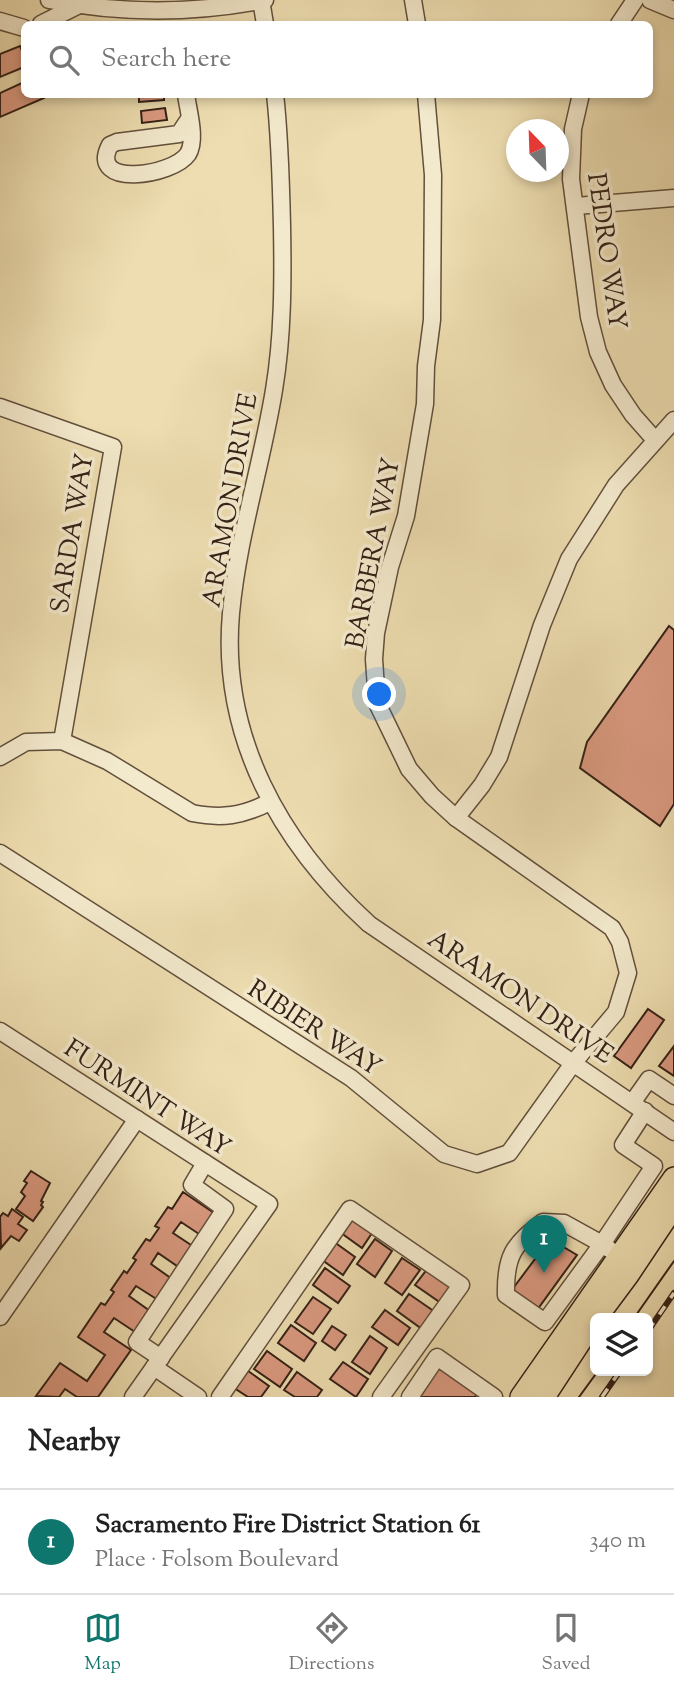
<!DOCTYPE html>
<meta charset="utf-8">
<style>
body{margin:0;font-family:"Sorts Mill Goudy",serif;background:#f6f6f6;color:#222}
.controls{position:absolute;right:21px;bottom:21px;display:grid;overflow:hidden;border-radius:10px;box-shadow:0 4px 10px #0003}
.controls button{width:63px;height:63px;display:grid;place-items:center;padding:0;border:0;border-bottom:2px solid #e0e0e0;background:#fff;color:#222;font:35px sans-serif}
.compass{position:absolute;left:506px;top:119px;width:63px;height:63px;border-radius:50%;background:#fff;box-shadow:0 4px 10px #0003;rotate:337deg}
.you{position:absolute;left:380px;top:695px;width:24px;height:24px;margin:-18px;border:5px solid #fff;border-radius:50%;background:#1a73e8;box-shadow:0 0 0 10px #1a73e833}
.badge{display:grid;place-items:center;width:46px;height:46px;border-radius:50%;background:#0f766e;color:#fff;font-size:23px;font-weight:700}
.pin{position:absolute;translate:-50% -58px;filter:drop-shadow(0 2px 4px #0008)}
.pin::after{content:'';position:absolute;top:37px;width:24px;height:21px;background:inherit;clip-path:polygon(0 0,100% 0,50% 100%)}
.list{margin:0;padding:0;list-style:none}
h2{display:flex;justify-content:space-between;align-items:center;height:91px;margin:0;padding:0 28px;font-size:30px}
h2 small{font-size:23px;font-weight:400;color:#767676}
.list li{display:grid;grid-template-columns:46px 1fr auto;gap:21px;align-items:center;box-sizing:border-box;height:105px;padding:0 28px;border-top:2px solid #e0e0e0}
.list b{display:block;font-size:26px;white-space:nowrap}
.list p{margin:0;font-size:23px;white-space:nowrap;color:#767676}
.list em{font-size:23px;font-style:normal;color:#767676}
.icon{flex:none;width:38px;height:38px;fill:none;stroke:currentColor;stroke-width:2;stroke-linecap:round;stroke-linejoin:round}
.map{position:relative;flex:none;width:674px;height:1397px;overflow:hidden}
.search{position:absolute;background:#fff;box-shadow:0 4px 10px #0003;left:21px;right:21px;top:21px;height:77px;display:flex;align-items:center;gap:18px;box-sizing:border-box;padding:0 24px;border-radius:10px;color:#767676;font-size:26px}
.sheet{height:196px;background:#fff}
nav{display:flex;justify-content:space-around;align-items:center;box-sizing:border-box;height:98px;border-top:2px solid #e0e0e0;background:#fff;font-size:19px;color:#767676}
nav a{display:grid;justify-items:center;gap:4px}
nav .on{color:#0f766e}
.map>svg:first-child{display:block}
</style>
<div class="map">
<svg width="674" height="1397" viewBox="0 0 674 1397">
<rect width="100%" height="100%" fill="#edddb0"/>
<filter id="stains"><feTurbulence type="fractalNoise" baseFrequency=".00286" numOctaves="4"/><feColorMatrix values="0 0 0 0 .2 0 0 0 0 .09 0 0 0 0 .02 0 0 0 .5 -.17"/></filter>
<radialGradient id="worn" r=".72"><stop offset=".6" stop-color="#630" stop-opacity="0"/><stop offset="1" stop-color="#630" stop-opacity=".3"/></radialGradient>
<g fill="#db9a81" stroke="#342016" stroke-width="2">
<polygon points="20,46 24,56 24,67 0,77 0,54"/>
<polygon points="24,82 24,94 42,94 44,98 0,117 0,93"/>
<polygon points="139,94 164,94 164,100 139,102"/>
<polygon points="165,108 167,120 142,123 141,111"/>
<polygon points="669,626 674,630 674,804 660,826 580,768 587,742"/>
<polygon points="648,1009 664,1020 631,1068 614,1056"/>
<polygon points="674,1046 674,1076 659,1066"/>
<polygon points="31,1171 50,1183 41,1201 43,1202 41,1205 43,1207 33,1221 16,1209 25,1196 21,1192 27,1183 24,1181"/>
<polygon points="183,1192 217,1215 202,1236 181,1222 173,1233 194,1247 180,1268 158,1253 151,1264 172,1279 158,1300 136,1286 129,1296 150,1311 135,1332 114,1318 104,1332 131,1350 98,1397 77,1397 65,1389 59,1397 36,1396 60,1363 87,1381 105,1355 78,1337 101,1303 105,1305 114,1292 111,1290 124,1271 127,1273 136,1260 133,1258 146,1239 150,1241 159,1228 155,1226 168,1207 172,1209"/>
<polygon points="12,1209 23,1217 18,1224 27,1230 19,1241 11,1236 1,1248 0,1217 3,1213 8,1216"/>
<polygon points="349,1213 374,1230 362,1248 337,1230"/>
<polygon points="330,1239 355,1257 343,1275 318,1257"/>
<polygon points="375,1239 392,1251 375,1277 357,1264"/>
<polygon points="550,1239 577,1255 537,1310 511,1291"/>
<polygon points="402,1258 420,1270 402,1295 385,1283"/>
<polygon points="325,1268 350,1286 338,1303 313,1285"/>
<polygon points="428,1268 453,1286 441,1303 415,1285"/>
<polygon points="409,1294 435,1312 422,1329 397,1311"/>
<polygon points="313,1297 331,1309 313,1334 295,1322"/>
<polygon points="385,1310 410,1328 398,1345 372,1327"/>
<polygon points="291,1325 316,1343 304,1361 278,1343"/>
<polygon points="332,1326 346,1335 335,1350 322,1341"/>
<polygon points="370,1336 387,1348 370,1374 352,1362"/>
<polygon points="267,1351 292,1369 280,1387 254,1369"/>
<polygon points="343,1362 368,1379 356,1397 330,1379"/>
<polygon points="436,1363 480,1391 475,1397 412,1397"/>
<polygon points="244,1368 269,1386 261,1397 248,1397 231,1386"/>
<polygon points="297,1372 322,1390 317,1397 295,1397 284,1390"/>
</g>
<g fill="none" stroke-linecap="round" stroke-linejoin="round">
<defs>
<g id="minor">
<path d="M49,0C121,14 193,14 265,0"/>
<polyline points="261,0 265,24"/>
<polyline points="413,0 417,24"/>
<polyline points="650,0 674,10"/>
<polyline points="0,21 24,28"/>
<polyline points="41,24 79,5"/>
<polyline points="619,24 635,0"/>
<path d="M186,94C188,111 197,139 188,154C173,176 87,189 110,145L117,142L179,134L189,119"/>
<path d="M275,94C280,138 281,182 282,226C283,280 283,336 274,390C262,464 238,537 231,613C220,736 280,843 369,924L674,1132"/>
<polyline points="581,94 573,129 571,179 589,317 598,352 613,385 633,415 655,440"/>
<polyline points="576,206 674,198"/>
<polyline points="0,407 113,447 62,741"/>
<path d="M0,757L26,742L62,741L107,761L192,813C222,819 242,816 270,802"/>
<polyline points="456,818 482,785 499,757 542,625 569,559 616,485 674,420"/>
<polyline points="0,853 351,1078 444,1154 477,1164 509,1153 574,1062 616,1012 628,973 620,942 612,928 456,818 432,796 409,769 377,703 374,659 376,633 390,567 406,516 425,404 426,366 432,320 433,175 426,94"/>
<polyline points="0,1031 269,1204 133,1397"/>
<polyline points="632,1103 649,1079 674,1096"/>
<path d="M543,1222L564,1223L602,1244L545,1322L506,1295C505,1257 513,1244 543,1222Z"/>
<polyline points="609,1249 602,1244 654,1166 623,1145 645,1111"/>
<polyline points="0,1317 137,1119"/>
<polyline points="161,1358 137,1342 225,1209 192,1185 205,1163"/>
<polyline points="154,1367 198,1397"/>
<polyline points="220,1397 350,1209 461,1285 381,1397"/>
<polyline points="410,1397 437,1357 494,1397"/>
</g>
<g id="major">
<polyline points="596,1318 628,1275 674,1206"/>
<polyline points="521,1397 674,1178"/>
<polyline points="544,1397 595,1319"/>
</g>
</defs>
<use href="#minor" stroke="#624f3c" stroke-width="19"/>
<use href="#major" stroke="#342016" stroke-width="24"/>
<use href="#minor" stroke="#f3e9cc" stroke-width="16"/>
<use href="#major" stroke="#edddb0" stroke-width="21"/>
<g stroke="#342016" stroke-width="2">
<polyline points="634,1318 674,1261"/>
<polyline points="579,1397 598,1371"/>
</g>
<defs>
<g id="rail">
<polyline points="648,1331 674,1293"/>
<polyline points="602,1397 620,1371"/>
</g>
</defs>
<use href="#rail" stroke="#342016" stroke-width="6"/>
<use href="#rail" stroke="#f3e9cc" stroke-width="3.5" stroke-dasharray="10" stroke-linecap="butt"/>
</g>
<g text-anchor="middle" stroke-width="7" stroke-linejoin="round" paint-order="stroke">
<g font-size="26" fill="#342016" stroke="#f3e9cc">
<text transform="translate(608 251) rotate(82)" y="9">PEDRO WAY</text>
<text transform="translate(229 500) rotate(-80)" y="9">ARAMON DRIVE</text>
<text transform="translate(71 533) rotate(-81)" y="9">SARDA WAY</text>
<text transform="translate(372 553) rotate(-79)" y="9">BARBERA WAY</text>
<text transform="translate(521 996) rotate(34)" y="9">ARAMON DRIVE</text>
<text transform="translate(315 1027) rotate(33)" y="9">RIBIER WAY</text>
<text transform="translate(148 1097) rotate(33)" y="9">FURMINT WAY</text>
</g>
</g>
<rect width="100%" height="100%" filter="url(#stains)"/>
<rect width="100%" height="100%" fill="url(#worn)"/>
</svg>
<div class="controls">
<button><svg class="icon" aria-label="layers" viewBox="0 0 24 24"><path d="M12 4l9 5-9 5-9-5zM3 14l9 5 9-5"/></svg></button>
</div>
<svg class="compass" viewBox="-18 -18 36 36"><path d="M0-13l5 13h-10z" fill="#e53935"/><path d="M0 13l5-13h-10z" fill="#767676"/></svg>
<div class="you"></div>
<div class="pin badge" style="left:544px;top:1273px">1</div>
<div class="search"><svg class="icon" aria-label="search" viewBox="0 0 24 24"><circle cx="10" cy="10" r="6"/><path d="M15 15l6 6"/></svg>Search here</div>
</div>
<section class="sheet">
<h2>Nearby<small></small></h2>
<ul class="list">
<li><span class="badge">1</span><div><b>Sacramento Fire District Station 61</b><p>Place · Folsom Boulevard</p></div><em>340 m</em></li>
</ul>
</section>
<nav>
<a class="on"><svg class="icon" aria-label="map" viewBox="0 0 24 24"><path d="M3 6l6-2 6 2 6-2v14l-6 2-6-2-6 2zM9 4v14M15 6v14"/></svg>Map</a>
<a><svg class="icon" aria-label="directions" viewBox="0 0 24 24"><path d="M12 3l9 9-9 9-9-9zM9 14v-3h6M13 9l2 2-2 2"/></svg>Directions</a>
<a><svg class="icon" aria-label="saved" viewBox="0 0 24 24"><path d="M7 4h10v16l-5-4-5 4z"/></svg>Saved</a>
</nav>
